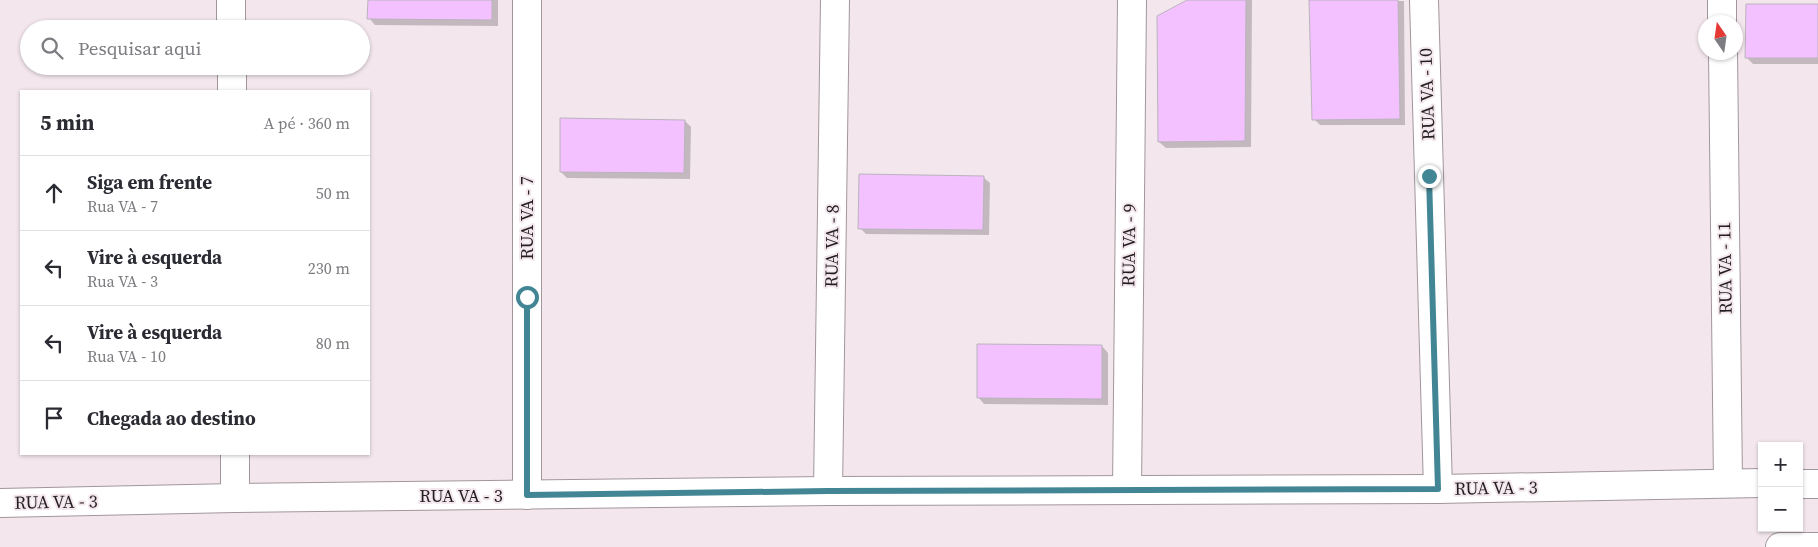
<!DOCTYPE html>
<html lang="pt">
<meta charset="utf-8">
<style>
body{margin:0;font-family:"Source Serif 4",serif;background:#f2f2f3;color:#2b2b33}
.controls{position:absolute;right:15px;bottom:15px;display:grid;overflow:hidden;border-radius:0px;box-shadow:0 1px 4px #0004}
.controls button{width:45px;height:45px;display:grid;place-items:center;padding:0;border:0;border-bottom:1px solid #e1e1e2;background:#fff;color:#2b2b33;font:25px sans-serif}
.compass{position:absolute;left:1698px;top:15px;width:45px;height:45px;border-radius:50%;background:#fff;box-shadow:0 1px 4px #0004;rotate:347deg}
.stop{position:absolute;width:15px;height:15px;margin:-11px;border:4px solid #428595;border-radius:50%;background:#fff}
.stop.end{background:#428595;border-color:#fff;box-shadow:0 1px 5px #0008}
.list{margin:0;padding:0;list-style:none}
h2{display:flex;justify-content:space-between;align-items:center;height:65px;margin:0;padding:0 20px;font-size:21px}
h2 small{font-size:16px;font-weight:400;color:#7c7c81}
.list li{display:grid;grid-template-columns:32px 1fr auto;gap:15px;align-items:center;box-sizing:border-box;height:75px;padding:0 20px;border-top:1px solid #e1e1e2}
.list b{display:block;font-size:19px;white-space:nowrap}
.list p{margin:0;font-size:16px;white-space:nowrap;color:#7c7c81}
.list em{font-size:16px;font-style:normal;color:#7c7c81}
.icon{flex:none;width:28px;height:28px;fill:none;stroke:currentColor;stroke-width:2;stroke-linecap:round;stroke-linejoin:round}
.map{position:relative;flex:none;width:1818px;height:547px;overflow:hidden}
.search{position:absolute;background:#fff;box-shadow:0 1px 4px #0004;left:20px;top:20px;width:350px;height:55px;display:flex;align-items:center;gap:12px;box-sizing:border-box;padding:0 18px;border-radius:28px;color:#7c7c81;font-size:19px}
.panel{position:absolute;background:#fff;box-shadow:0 1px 4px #0004;left:20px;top:90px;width:350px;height:365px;border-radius:0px}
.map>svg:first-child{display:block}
</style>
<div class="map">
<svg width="1818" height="547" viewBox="0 0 1818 547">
<rect width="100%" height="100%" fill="#f3e7ed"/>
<g fill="#0003">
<polygon points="369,0 498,0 498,26 375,25 369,18"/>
<polygon points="1193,0 1252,0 1251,147 1166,148 1159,142"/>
<polygon points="1310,0 1404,1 1405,125 1320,125 1314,119"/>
<polygon points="1818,6 1818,64 1753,64 1746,57"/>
<polygon points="685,121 691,127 690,179 567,178 561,172"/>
<polygon points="983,177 990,183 989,235 866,234 860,228"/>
<polygon points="1102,346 1108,353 1108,405 984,404 978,397"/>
</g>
<g fill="#f3c1ff" stroke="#bab3bc">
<polygon points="368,0 492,0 492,20 367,19"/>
<polygon points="1187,0 1246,0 1245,141 1158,142 1157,16"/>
<polygon points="1309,0 1398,0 1400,119 1312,120"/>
<polygon points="1746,4 1818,4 1818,58 1745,58"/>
<polygon points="560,118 685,120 684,173 560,172"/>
<polygon points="859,174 984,176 983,230 858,229"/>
<polygon points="977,344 1102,345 1102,399 977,398"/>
</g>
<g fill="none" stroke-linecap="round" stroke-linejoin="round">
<defs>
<g id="minor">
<polyline points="231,0 231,29"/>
<polyline points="1424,0 1438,489"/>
<polyline points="1722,0 1722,22"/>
<polyline points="1723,52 1728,483"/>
<polyline points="232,66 232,91"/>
<polyline points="235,454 235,498"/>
<polyline points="1799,484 1818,484"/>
<polyline points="1127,490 1132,0"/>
<polyline points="828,491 835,0"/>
<polyline points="527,495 527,0"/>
<polyline points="0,503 235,498 828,491 1438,489 1762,483"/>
<polyline points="1780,547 1818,547"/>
</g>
</defs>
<use href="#minor" stroke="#a2969c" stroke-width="30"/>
<use href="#minor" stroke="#fff" stroke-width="28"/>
</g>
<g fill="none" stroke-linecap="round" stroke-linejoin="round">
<polyline stroke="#428595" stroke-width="6" points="527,297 527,495 828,491 1438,489 1429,176"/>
</g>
<g text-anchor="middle" stroke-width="4" stroke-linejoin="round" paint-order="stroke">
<g font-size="18" fill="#231e20" stroke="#f3e7ed">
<text transform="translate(1427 94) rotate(-92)" y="6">RUA VA - 10</text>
<text transform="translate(527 218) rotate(-90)" y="6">RUA VA - 7</text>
<text transform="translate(1129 245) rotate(-89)" y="6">RUA VA - 9</text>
<text transform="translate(832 246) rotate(-89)" y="6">RUA VA - 8</text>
<text transform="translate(1725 268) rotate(-91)" y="6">RUA VA - 11</text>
<text transform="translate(1496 488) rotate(-1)" y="6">RUA VA - 3</text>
<text x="461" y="502">RUA VA - 3</text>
<text transform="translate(56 502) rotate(-1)" y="6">RUA VA - 3</text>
</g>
</g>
</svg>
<div class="controls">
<button>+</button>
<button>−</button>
</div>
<svg class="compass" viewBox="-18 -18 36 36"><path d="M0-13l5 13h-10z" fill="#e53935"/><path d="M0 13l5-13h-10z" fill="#7c7c81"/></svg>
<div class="stop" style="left:527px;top:297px"></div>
<div class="stop end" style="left:1429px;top:176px"></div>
<div class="search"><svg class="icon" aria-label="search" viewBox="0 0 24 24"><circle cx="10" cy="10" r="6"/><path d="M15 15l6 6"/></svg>Pesquisar aqui</div>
<section class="panel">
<h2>5 min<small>A pé · 360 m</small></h2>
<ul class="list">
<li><svg class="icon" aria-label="ahead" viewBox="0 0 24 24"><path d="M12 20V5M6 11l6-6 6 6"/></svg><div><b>Siga em frente</b><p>Rua VA - 7</p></div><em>50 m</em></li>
<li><svg class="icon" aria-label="left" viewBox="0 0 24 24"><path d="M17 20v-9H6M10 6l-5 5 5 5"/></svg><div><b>Vire à esquerda</b><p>Rua VA - 3</p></div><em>230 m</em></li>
<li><svg class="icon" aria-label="left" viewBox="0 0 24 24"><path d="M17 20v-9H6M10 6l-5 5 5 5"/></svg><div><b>Vire à esquerda</b><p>Rua VA - 10</p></div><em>80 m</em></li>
<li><svg class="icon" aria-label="arrive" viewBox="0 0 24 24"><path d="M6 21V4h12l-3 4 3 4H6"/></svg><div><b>Chegada ao destino</b></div></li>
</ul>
</section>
</div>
